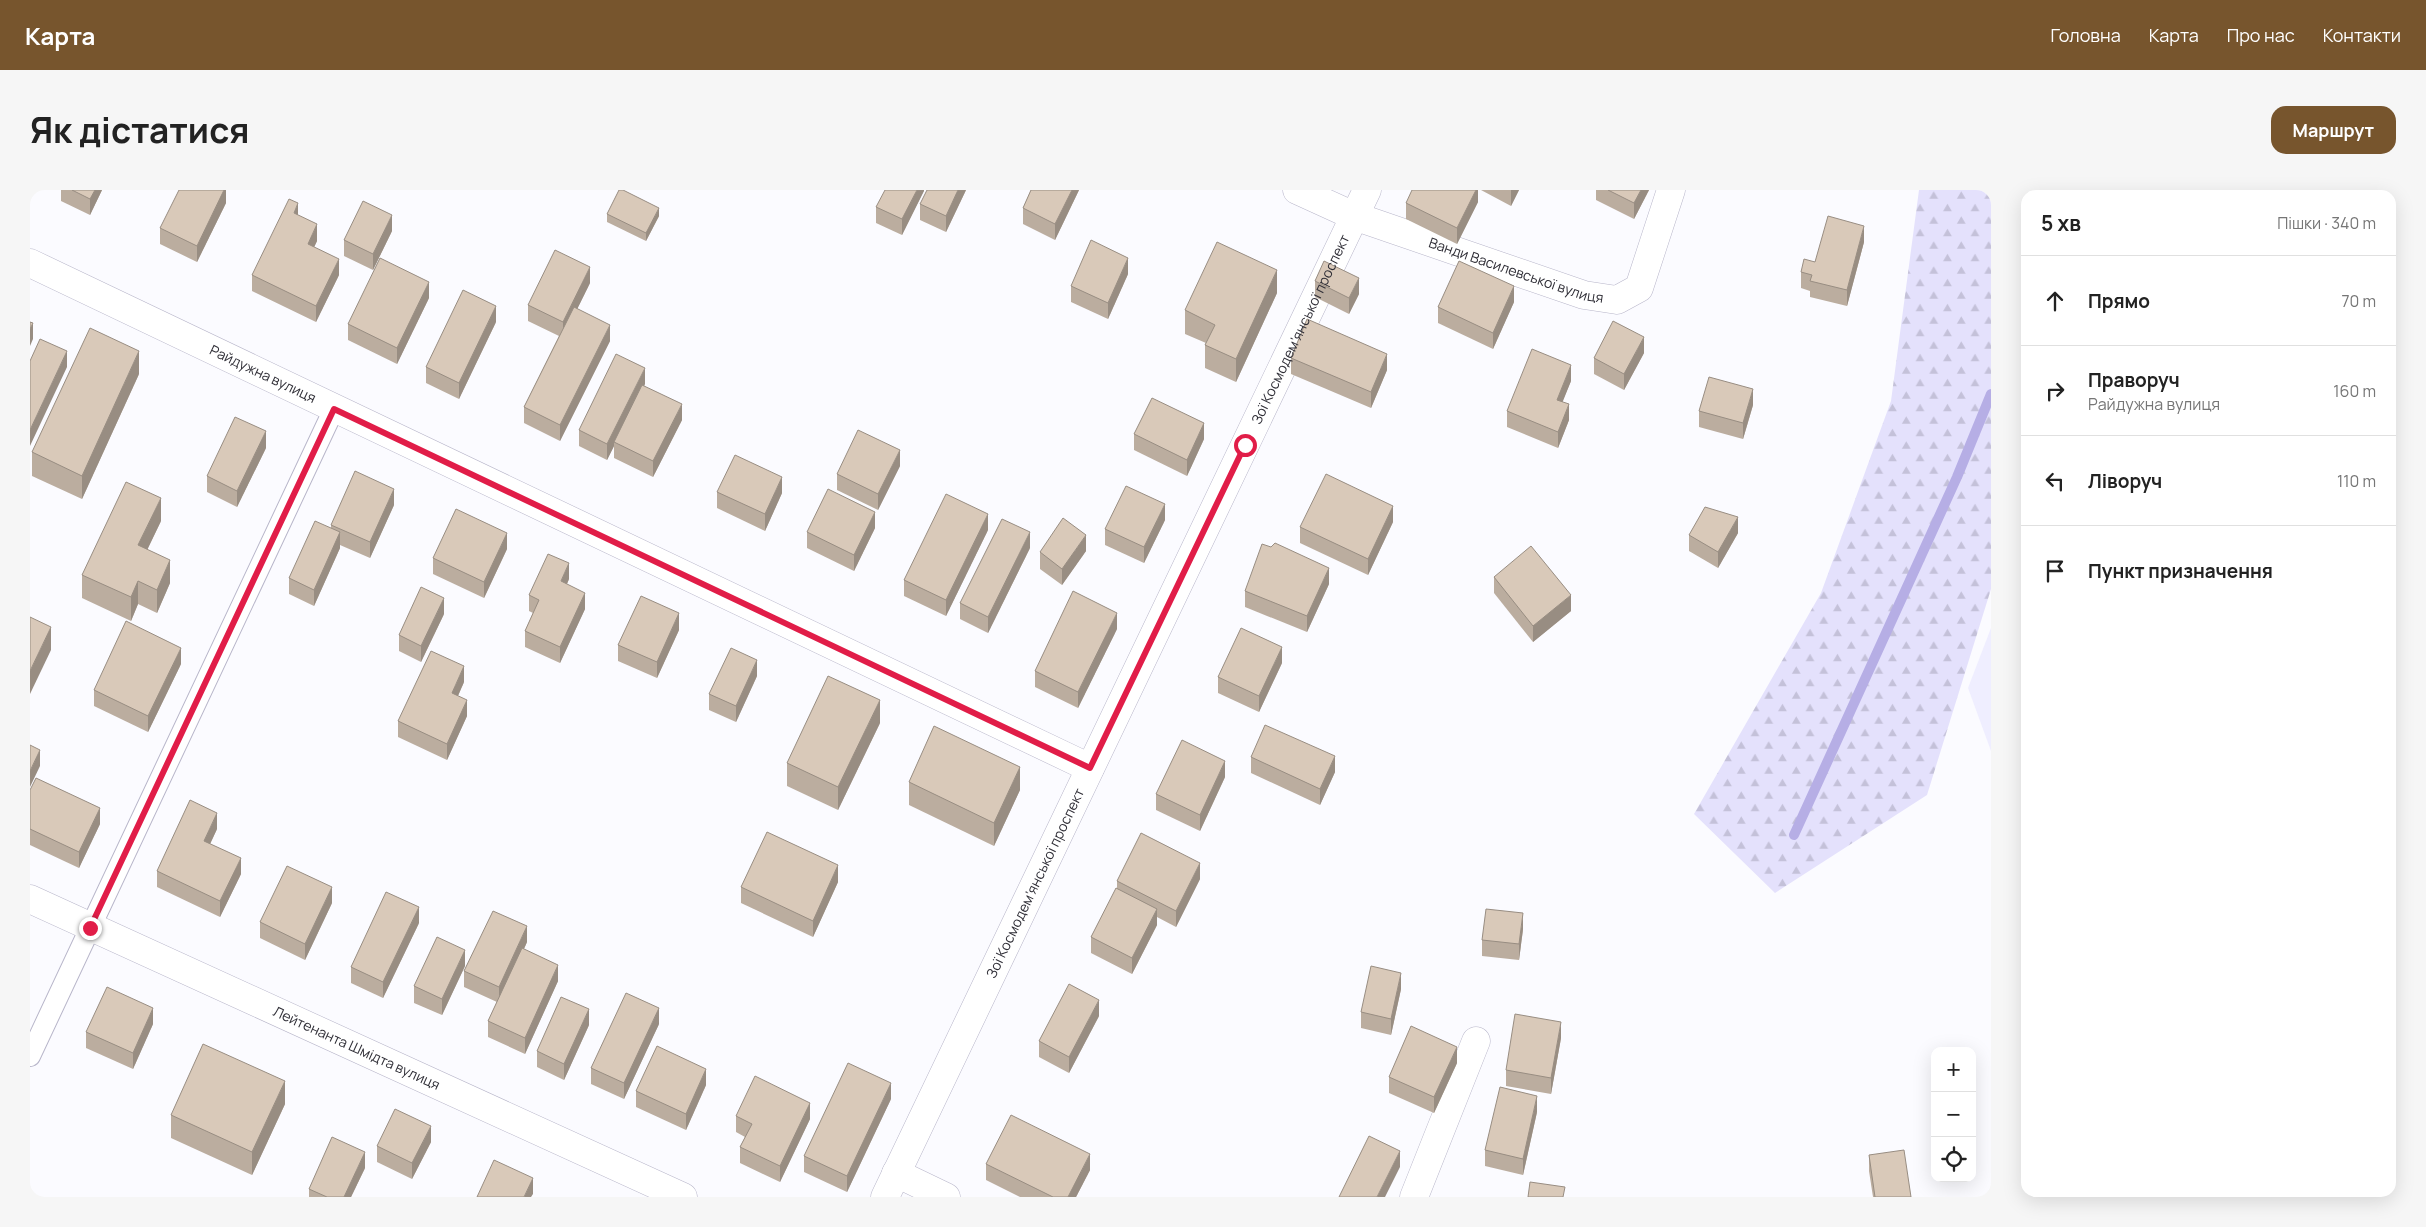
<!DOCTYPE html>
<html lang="uk">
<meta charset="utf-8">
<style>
body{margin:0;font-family:Manrope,sans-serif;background:#f6f6f6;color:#222}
.controls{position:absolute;right:15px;bottom:15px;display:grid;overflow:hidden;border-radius:10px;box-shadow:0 5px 20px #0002}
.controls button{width:45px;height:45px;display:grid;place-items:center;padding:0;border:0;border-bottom:1px solid #e0e0e0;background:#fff;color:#222;font:25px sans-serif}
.stop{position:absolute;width:15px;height:15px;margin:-11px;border:4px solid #e11d48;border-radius:50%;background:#fff}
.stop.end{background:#e11d48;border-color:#fff;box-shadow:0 1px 5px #0008}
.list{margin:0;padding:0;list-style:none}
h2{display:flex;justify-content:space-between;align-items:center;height:65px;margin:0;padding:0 20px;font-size:21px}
h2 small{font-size:16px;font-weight:400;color:#767676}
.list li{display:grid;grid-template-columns:32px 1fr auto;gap:15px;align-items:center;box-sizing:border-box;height:90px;padding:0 20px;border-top:1px solid #e0e0e0}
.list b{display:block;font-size:19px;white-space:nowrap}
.list p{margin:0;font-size:16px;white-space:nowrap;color:#767676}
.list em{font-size:16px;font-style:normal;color:#767676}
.icon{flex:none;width:28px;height:28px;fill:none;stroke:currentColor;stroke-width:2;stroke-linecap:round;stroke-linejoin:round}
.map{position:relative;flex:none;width:1961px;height:1007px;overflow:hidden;border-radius:15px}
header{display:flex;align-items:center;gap:30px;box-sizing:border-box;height:70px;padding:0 25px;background:#77552d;color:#fff}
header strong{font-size:24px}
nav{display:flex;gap:28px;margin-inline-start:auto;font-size:18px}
.intro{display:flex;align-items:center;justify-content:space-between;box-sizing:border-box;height:120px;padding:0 30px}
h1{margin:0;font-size:35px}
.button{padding:12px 22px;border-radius:15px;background:#77552d;color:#fff;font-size:18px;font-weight:700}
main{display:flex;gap:30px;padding:0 30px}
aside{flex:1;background:#fff;border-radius:15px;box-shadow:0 5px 20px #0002}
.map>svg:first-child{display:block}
</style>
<header>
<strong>Карта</strong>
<nav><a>Головна</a><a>Карта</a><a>Про нас</a><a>Контакти</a></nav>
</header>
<div class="intro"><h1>Як дістатися</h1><a class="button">Маршрут</a></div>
<main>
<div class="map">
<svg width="1961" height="1007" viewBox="0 0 1961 1007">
<defs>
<pattern id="forest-firs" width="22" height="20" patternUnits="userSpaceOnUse" patternTransform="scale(1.25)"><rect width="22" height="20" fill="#e4e1fc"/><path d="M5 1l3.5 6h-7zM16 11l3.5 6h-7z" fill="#c4c1d9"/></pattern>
</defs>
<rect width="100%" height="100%" fill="#fbfbff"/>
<polygon fill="#efeeff" points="1961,438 1961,561 1938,498"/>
<polygon fill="url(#forest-firs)" points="1889,0 1961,0 1961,399 1897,605 1745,703 1664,624 1791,403 1861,211"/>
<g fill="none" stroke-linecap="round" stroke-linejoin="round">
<polyline stroke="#b6aee5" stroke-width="10" points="1764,645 1927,287 1961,204"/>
<defs>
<polyline id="lane" points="0,866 304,219"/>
<g id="street">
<path id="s1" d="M1267,0L1324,26L1554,105L1587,110L1609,98L1641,0"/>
<path id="s2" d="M0,73L1060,578"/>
<path id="s3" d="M0,709L653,1007"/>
<polyline points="866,983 916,1007"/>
<path id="s4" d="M855,1007L1337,0"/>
<polyline points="1384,1007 1446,851"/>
</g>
</defs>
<use href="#lane" stroke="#b8b6ca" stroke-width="22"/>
<use href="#street" stroke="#b8b6ca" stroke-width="29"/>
<use href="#lane" stroke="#fff" stroke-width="20"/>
<use href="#street" stroke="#fff" stroke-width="28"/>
</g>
<g fill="#bbad9f">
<polygon points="31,0 72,0 60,25 31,11"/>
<polygon points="196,0 196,13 167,72 130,54 130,38"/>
<polygon points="894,0 872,45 846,33 846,17"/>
<polygon points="936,0 916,42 890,30 890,14"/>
<polygon points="1001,0 1049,0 1025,50 993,34 993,18"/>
<polygon points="1448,0 1448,12 1427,54 1376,29 1376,13"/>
<polygon points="1451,0 1489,0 1481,16"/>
<polygon points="1566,0 1619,0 1604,29 1566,10"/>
<polygon points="577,24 629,26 616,51 577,32"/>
<polygon points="268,26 287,51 284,57 309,85 286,132 222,101 222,85"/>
<polygon points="362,41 343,80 314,66 314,50"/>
<polygon points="1834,52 1817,116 1780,107 1780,101 1771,98 1771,82 1785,72"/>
<polygon points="1098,84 1078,129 1041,112 1041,96"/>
<polygon points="1285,91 1329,104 1319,124 1285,107"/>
<polygon points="560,93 547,119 580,151 530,251 494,233 494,217 529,146 498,131 498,115"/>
<polygon points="1247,103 1206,192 1175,178 1175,155 1176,153 1155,144 1155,120"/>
<polygon points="399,108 367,174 318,150 318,134"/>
<polygon points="1484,112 1463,159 1408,133 1408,117"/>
<polygon points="466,132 429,209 396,193 396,177"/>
<polygon points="1614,163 1594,200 1564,184 1564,168"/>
<polygon points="1261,168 1357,180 1341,218 1261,184"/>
<polygon points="109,184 52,309 2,286 2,262"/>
<polygon points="1541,191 1532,212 1539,230 1528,258 1477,237 1477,221"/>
<polygon points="615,194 614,196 652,230 623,287 584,268 584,256 577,270 549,256 549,240"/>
<polygon points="1723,215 1713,249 1669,237 1669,221"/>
<polygon points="1104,244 1174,249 1157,286 1104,260"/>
<polygon points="236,258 207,317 177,302 177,286"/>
<polygon points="870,276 848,320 807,300 807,284"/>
<polygon points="687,302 752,303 735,341 687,318"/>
<polygon points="364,315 340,368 310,355 310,358 284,416 259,404 259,388 301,338 301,335"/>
<polygon points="1135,330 1114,373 1075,355 1075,339"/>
<polygon points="131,331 117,360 140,393 127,423 108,414 101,431 52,408 52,385"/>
<polygon points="1363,332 1338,385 1270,353 1270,337"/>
<polygon points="845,338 824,381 777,358 777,342"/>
<polygon points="958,340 916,426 874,406 874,390"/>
<polygon points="1708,343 1688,378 1659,361 1659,345"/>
<polygon points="1000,358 958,443 930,429 930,413"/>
<polygon points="477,359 454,408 403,384 403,368"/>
<polygon points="1056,361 1032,395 1010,379 1010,362"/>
<polygon points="1464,387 1541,421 1503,452 1464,403"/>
<polygon points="539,389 537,394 555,419 530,473 495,457 495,441 503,423 499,421 499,405"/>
<polygon points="1299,394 1277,442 1215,417 1215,401"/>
<polygon points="414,424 391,472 369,461 369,445"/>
<polygon points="1087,439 1048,518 1005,497 1005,481"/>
<polygon points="649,440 627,488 588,471 588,455"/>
<polygon points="1252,473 1229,522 1188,503 1188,487"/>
<polygon points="151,474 118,542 64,516 64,500"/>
<polygon points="727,486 706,532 679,520 679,504"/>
<polygon points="434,492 428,506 437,526 417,570 368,547 368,531"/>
<polygon points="850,533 808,620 757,596 757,573"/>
<polygon points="1221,567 1305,582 1290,615 1221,583"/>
<polygon points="1195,587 1170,641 1126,620 1126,604"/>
<polygon points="879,592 990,600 964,656 879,615"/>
<polygon points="0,600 70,634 49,678 0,655"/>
<polygon points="187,639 180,654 211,684 190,727 127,697 127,681"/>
<polygon points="1170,689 1146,737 1127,727 1127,735 1102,784 1061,763 1061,747 1087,699 1087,691"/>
<polygon points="808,692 783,747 711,713 711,697"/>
<polygon points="302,713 275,770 230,748 230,732"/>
<polygon points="389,733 353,808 321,793 321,777"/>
<polygon points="1493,739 1489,770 1452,766 1452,750"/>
<polygon points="497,752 494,759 528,791 495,864 458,847 458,831 467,812 434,797 434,781"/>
<polygon points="435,776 412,825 384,813 384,796"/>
<polygon points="1371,799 1361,845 1331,838 1331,822"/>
<polygon points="1069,826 1039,883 1009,867 1009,851"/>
<polygon points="123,834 103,879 56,858 56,842"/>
<polygon points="629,834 594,909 561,894 561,878"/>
<polygon points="559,835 534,890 507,877 507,861"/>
<polygon points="1531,848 1521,904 1476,896 1476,880"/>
<polygon points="1427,873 1404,923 1359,903 1359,887"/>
<polygon points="676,895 656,940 606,917 606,901"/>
<polygon points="861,909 817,1002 774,982 774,966"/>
<polygon points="255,914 222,985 141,948 141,925"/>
<polygon points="1507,922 1493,985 1455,976 1455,960"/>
<polygon points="706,926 780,929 750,992 710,973 710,957 715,947 706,942"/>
<polygon points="401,952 382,989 347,972 347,956"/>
<polygon points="1839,965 1881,1007 1843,1007 1839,981"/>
<polygon points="956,974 1060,980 1046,1007 990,1007 956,990"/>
<polygon points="335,978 321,1007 279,1007 279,999"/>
</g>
<g fill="#988d82">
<polygon points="65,0 72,0 60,25 60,9"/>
<polygon points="194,0 196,0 196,13 167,72 167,56"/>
<polygon points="887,0 894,0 894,1 872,45 872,29"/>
<polygon points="928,0 936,0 916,42 916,26"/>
<polygon points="1042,0 1049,0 1025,50 1025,34"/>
<polygon points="1446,0 1448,0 1448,12 1427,54 1427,38"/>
<polygon points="1481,0 1489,0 1481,16"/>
<polygon points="1611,0 1619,0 1604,29 1604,13"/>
<polygon points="268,13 268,29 264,23"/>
<polygon points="629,18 629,26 616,51 616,43"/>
<polygon points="362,25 362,41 343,80 343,64"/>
<polygon points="287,34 287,51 278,70 278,54"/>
<polygon points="1834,36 1834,52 1817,116 1817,100"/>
<polygon points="1098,68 1098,84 1078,129 1078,113"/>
<polygon points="309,69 309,85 286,132 286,116"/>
<polygon points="560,77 560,93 533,148 533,132"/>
<polygon points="1247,80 1247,103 1206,192 1206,169"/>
<polygon points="1329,88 1329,104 1319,124 1319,108"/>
<polygon points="399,92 399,108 367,174 367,158"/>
<polygon points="1484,96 1484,112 1463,159 1463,143"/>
<polygon points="466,116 466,132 429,209 429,193"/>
<polygon points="3,133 3,149 0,156 0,139"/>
<polygon points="580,135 580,151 530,251 530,235"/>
<polygon points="1614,147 1614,163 1594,200 1594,184"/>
<polygon points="37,161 37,177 0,256 0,240"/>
<polygon points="109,161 109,184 52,309 52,286"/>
<polygon points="1357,164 1357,180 1341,218 1341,202"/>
<polygon points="1541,175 1541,191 1527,226 1527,210"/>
<polygon points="615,178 615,194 586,253 584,252 584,256 577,270 577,254"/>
<polygon points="1723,199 1723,215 1713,249 1713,233"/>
<polygon points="652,214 652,230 623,287 623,271"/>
<polygon points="1539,214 1539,230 1528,258 1528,242"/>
<polygon points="1174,233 1174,249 1157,286 1157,270"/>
<polygon points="236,241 236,258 207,317 207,301"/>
<polygon points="870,260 870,276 848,320 848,304"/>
<polygon points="752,287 752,303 735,341 735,324"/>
<polygon points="364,299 364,315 340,368 340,352"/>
<polygon points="131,308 131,331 108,379 108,355"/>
<polygon points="1135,314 1135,330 1114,373 1114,357"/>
<polygon points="1363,316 1363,332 1338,385 1338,369"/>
<polygon points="845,322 845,338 824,381 824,365"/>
<polygon points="958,324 958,340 916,426 916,410"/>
<polygon points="1708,327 1708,343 1688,378 1688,362"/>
<polygon points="310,342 310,358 284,416 284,400"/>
<polygon points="1000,342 1000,358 958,443 958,427"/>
<polygon points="477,343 477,359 454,408 454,392"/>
<polygon points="1056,345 1056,361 1032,395 1032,379"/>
<polygon points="140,370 140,393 127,423 127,400"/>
<polygon points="539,373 539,389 531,407 531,391"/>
<polygon points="1299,378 1299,394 1277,442 1277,426"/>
<polygon points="108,391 108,414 101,431 101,407"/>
<polygon points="555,403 555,419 530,473 530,457"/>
<polygon points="1541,405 1541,421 1503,452 1503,436"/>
<polygon points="414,408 414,424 391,472 391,456"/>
<polygon points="649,423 649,440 627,488 627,472"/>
<polygon points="1087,423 1087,439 1048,518 1048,502"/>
<polygon points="21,437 21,460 0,504 0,481"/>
<polygon points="1252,457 1252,473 1229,522 1229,506"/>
<polygon points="151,458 151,474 118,542 118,526"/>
<polygon points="727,470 727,486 706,532 706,516"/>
<polygon points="434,476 434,492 422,519 422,503"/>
<polygon points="437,510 437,526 417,570 417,554"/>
<polygon points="850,510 850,533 808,620 808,597"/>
<polygon points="10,560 10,576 0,597 0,581"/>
<polygon points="1305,566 1305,582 1290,615 1290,599"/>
<polygon points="1195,571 1195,587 1170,641 1170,625"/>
<polygon points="990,577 990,600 964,656 964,633"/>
<polygon points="70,618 70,634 49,678 49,662"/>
<polygon points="187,623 187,639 174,667 174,651"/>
<polygon points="211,668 211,684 190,727 190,711"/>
<polygon points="1170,673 1170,689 1146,737 1146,721"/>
<polygon points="808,675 808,692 783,747 783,731"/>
<polygon points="302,697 302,713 275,770 275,754"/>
<polygon points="389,717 389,733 353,808 353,792"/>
<polygon points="1127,719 1127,735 1102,784 1102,768"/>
<polygon points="1493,723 1493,739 1489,770 1489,754"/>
<polygon points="497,736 497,752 469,813 469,797"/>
<polygon points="435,760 435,776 412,825 412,809"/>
<polygon points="528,775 528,791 495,864 495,848"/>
<polygon points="1371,783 1371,799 1361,845 1361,829"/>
<polygon points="1069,810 1069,826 1039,883 1039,867"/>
<polygon points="123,818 123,834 103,879 103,863"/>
<polygon points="629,818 629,834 594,909 594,893"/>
<polygon points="559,819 559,835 534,890 534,874"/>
<polygon points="1531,832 1531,848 1521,904 1521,888"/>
<polygon points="1427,857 1427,873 1404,923 1404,907"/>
<polygon points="676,879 676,895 656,940 656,924"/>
<polygon points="255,891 255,914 222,985 222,962"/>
<polygon points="861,893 861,909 817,1002 817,986"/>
<polygon points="1507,906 1507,922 1493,985 1493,969"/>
<polygon points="780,913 780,929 750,992 750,976"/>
<polygon points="401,936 401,952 382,989 382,973"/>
<polygon points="1370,961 1370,977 1355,1007 1347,1007"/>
<polygon points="335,962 335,978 321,1007 314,1007"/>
<polygon points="1060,964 1060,980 1046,1007 1038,1007"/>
<polygon points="503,988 503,1004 501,1007 494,1007"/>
</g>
<g fill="#d9c9b9" stroke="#988d82">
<polygon points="42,0 65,0 60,9"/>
<polygon points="149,0 194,0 167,56 130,38"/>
<polygon points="589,0 593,0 629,18 616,43 577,24"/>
<polygon points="855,0 887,0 872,29 846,17"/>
<polygon points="897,0 928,0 916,26 890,14"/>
<polygon points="1001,0 1042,0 1025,34 993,18"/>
<polygon points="1382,0 1446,0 1427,38 1376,13"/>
<polygon points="1578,0 1611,0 1604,13"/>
<polygon points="259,9 268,13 264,23 287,34 278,54 309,69 286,116 222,85"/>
<polygon points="333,11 362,25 343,64 314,50"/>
<polygon points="1798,26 1834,36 1817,100 1780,91 1782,85 1771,82 1774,69 1785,72"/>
<polygon points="1061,50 1098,68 1078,113 1041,96"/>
<polygon points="1187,52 1247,80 1206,169 1175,155 1185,135 1155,120"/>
<polygon points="525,60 560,77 533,132 498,115"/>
<polygon points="350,68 399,92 367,158 318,134"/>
<polygon points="1294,71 1329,88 1319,108 1285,91"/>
<polygon points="1429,71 1484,96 1463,143 1408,117"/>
<polygon points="433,100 466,116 429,193 396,177"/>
<polygon points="544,117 580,135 530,235 494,217"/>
<polygon points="1277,129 1357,164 1341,202 1261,168"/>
<polygon points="1583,131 1614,147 1594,184 1564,168"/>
<polygon points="0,132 3,133 0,139"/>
<polygon points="60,138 109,161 52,286 2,262"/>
<polygon points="10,149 37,161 0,240 0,171"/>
<polygon points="1502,159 1541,175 1527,210 1539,214 1528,242 1477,221"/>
<polygon points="586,164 615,178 577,254 549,240"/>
<polygon points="1679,187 1723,199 1713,233 1669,221"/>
<polygon points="612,195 652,214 623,271 584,252"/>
<polygon points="1122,208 1174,233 1157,270 1104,244"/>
<polygon points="205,227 236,241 207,301 177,286"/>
<polygon points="828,240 870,260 848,304 807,284"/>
<polygon points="705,265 752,287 735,324 687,302"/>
<polygon points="325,281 364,299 340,352 301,335"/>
<polygon points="1296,284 1363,316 1338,369 1270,337"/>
<polygon points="96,292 131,308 108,355 140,370 127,400 108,391 101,407 52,385"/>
<polygon points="1096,296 1135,314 1114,357 1075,339"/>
<polygon points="798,299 845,322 824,365 777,342"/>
<polygon points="916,304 958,324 916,410 874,390"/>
<polygon points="1675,317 1708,327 1688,362 1659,345"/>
<polygon points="426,319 477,343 454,392 403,368"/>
<polygon points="1033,328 1056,345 1032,379 1010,362"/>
<polygon points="972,329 1000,342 958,427 930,413"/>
<polygon points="285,331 310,342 284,400 259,388"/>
<polygon points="1245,353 1299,378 1277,426 1215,401 1232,354 1241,357"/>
<polygon points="1501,356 1541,405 1503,436 1464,387"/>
<polygon points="518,364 539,373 531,391 555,403 530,457 495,441 509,410 499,405"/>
<polygon points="391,397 414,408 391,456 369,445"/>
<polygon points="1043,401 1087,423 1048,502 1005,481"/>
<polygon points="611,406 649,423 627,472 588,455"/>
<polygon points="0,427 21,437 0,481"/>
<polygon points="96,431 151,458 118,526 64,500"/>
<polygon points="1211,438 1252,457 1229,506 1188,487"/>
<polygon points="701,458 727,470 706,516 679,504"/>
<polygon points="401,461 434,476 422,503 437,510 417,554 368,531"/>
<polygon points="798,486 850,510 808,597 757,573"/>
<polygon points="1235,535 1305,566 1290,599 1221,567"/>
<polygon points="904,536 990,577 964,633 879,592"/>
<polygon points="1152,550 1195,571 1170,625 1126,604"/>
<polygon points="0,555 10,560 0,581"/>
<polygon points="6,588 70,618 49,662 0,639 0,600"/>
<polygon points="160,610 187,623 174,651 211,668 190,711 127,681"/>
<polygon points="737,642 808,675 783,731 711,697"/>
<polygon points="1111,643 1170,673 1146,721 1087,691"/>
<polygon points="257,676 302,697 275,754 230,732"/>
<polygon points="1086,698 1127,719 1102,768 1061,747"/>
<polygon points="356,702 389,717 353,792 321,777"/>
<polygon points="1456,719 1493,723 1489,754 1452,750"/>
<polygon points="463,721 497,736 469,797 434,781"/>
<polygon points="407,747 435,760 412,809 384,796"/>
<polygon points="492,758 528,775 495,848 458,831"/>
<polygon points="1341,776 1371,783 1361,829 1331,822"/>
<polygon points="1039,794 1069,810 1039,867 1009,851"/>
<polygon points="77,797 123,818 103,863 56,842"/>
<polygon points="596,803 629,818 594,893 561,878"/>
<polygon points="531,807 559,819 534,874 507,861"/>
<polygon points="1485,824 1531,832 1521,888 1476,880"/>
<polygon points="1381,836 1427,857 1404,907 1359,887"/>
<polygon points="173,854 255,891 222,962 141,925"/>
<polygon points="627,856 676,879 656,924 606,901"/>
<polygon points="818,873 861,893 817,986 774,966"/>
<polygon points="725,886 780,913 750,976 710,957 722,934 706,926"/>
<polygon points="1470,897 1507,906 1493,969 1455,960"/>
<polygon points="365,919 401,936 382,973 347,956"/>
<polygon points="981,925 1060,964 1038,1007 1023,1007 956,974"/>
<polygon points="1339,946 1370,961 1347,1007 1309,1007"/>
<polygon points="302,947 335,962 314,1007 297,1007 279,999"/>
<polygon points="1874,960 1881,1007 1845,1007 1839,965"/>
<polygon points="464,970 503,988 494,1007 447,1007"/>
<polygon points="1500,992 1535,997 1533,1007 1498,1007"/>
</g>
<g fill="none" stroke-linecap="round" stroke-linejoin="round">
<polyline stroke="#e11d48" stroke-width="6" points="60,738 304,219 1060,578 1215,255"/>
</g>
<g text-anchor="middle" stroke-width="5" stroke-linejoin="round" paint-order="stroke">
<g font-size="14" fill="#2f2e36" stroke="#fff">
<text dy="5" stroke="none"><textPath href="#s1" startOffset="234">Ванди Василевської вулиця</textPath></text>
<text dy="5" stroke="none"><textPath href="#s4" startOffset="962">Зої Космодем’янської проспект</textPath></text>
<text dy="5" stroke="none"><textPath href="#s2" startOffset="258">Райдужна вулиця</textPath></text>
<text dy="5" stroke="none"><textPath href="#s4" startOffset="348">Зої Космодем’янської проспект</textPath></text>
<text dy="5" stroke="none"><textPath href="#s3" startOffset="359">Лейтенанта Шмідта вулиця</textPath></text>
</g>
</g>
</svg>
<div class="controls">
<button>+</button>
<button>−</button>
<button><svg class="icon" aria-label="locate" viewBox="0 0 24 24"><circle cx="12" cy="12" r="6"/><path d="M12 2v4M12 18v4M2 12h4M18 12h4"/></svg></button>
</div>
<div class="stop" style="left:1215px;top:255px"></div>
<div class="stop end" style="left:60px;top:738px"></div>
</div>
<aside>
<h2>5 хв<small>Пішки · 340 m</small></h2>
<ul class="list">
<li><svg class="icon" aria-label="ahead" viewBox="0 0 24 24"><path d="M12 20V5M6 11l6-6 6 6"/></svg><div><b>Прямо</b></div><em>70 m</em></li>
<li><svg class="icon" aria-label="right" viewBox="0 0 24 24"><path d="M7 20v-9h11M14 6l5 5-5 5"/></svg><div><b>Праворуч</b><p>Райдужна вулиця</p></div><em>160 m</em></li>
<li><svg class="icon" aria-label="left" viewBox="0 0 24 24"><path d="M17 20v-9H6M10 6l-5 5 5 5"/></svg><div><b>Ліворуч</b></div><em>110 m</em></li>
<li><svg class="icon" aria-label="arrive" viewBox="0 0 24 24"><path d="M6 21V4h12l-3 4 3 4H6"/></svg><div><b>Пункт призначення</b></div></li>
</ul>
</aside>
</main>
